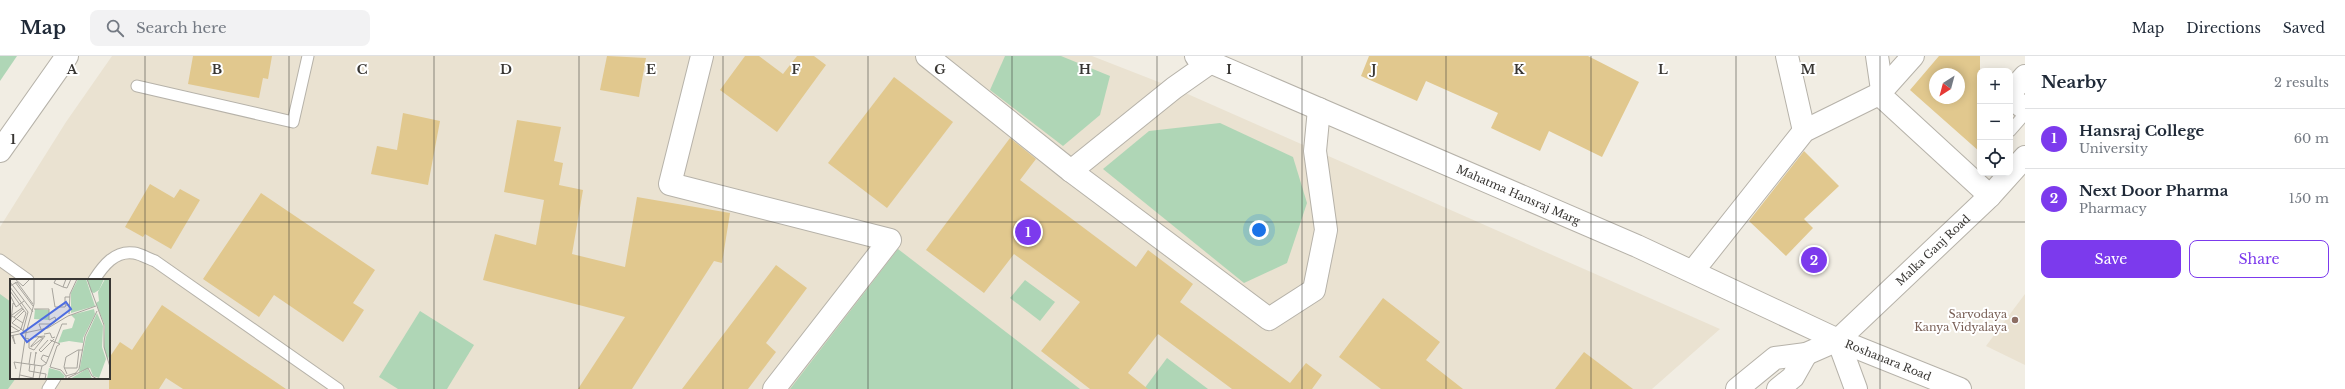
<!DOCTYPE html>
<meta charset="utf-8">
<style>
body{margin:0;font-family:"Libre Baskerville",serif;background:#f2f2f3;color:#1f2937}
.controls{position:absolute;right:12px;top:12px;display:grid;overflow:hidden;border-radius:8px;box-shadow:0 2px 10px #0003}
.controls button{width:36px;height:36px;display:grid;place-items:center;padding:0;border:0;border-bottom:1px solid #e0e1e3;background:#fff;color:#1f2937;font:20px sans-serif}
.compass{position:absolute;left:1929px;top:12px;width:36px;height:36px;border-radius:50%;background:#fff;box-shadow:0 2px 10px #0003;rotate:216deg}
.you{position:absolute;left:1259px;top:174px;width:14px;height:14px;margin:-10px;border:3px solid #fff;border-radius:50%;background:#1a73e8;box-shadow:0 0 0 6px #1a73e833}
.badge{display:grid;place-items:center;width:26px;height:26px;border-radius:50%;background:#7c3aed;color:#fff;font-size:13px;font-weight:700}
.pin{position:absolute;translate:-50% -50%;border:2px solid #fff;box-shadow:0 1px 4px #0006}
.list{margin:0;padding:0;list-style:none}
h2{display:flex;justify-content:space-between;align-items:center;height:52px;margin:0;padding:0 16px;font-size:17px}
h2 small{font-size:13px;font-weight:400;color:#747a83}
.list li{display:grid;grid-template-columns:26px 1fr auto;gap:12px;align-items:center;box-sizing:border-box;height:60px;padding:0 16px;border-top:1px solid #e0e1e3}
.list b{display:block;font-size:15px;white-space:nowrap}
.list p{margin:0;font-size:13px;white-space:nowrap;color:#747a83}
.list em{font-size:13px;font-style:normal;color:#747a83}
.actions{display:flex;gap:8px;padding:12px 16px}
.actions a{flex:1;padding:9px 0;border:1px solid #7c3aed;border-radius:8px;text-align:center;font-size:14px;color:#7c3aed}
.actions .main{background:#7c3aed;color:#fff}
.icon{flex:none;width:22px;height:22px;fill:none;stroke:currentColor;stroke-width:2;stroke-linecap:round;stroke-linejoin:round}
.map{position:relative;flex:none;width:2025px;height:333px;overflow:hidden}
header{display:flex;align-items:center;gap:24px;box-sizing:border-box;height:56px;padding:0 20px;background:#fff;border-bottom:1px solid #e0e1e3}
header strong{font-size:19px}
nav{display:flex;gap:22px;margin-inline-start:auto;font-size:14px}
.search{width:280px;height:36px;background:#f2f2f3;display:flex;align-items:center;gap:10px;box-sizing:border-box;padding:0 14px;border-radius:8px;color:#747a83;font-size:15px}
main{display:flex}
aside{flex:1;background:#fff}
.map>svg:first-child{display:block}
</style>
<header>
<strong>Map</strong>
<div class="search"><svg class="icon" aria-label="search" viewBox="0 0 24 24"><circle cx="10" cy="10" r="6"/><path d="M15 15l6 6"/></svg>Search here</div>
<nav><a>Map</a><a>Directions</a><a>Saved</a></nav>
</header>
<main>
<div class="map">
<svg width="2025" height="333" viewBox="0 0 2025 333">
<rect width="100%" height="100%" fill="#f1ede3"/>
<g fill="#eae2d1" fill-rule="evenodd">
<path d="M112,0H1092L1174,32L1720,273L1652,333H0V171L66,66ZM11,224H109V322H11Z"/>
<polygon points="2025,238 2025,309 1986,290"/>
</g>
<g fill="#afd6b6">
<polygon points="0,0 17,0 0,25"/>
<polygon points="1005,0 1061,0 1110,20 1100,59 1063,90 990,34"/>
<polygon points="1220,67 1293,101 1307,147 1287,207 1244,227 1103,113 1149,75"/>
<polygon points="898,193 1080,333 790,333"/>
<polygon points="1025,224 1055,246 1040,265 1010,242"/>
<polygon points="0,238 11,246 11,322 16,322 8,333 0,333"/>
<polygon points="420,255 474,289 447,333 398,333 379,321"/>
<polygon points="1167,302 1208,333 1144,333"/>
</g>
<g fill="#e1c88e" fill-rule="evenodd">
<polygon points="193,0 272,0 268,23 263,22 259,42 188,28"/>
<polygon points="607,0 646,2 639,41 600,34"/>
<polygon points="745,0 759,0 783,18 797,0 814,0 826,9 777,76 720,34"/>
<polygon points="1369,0 1588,0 1639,26 1602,101 1549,75 1540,95 1491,72 1498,57 1426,25 1417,45 1361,20"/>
<path d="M1939,0H1980V96L1910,34ZM1935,18H1959V42H1935Z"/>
<polygon points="894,21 953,66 887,152 828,107"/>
<polygon points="403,57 440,65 428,129 371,118 377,90 397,94"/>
<polygon points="517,64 561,71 554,105 563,107 559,129 583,134 572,198 625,211 637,141 730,157 722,207 714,205 632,333 578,333 625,261 483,224 495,178 536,189 544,144 504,136"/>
<polygon points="1010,82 1036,103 1020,124 1136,211 1148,194 1193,228 1180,246 1290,327 1306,307 1322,319 1312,333 1232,333 1158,278 1128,317 1148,333 1090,333 1041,295 1080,246 1014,198 984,237 926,194"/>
<polygon points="1804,95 1839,130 1804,163 1813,172 1786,200 1749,165"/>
<polygon points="150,128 174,142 180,133 200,144 171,193 145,178 143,181 125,171"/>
<polygon points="261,137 375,214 353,247 364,254 343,286 274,239 259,261 203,223"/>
<polygon points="776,209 807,232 766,287 776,296 748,333 682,333"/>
<polygon points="1383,242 1440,286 1426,304 1463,333 1381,333 1339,301"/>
<polygon points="162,249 286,333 183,333 166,322 159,333 109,333 109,302 120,286 132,294"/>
<polygon points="1584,296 1633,333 1555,333"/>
</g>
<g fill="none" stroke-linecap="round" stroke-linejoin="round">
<defs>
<g id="lane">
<polyline points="137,30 293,66 308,0"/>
<polyline points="2010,75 2025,58"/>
<polyline points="0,204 28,224"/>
<path d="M94,224C103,210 115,194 134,197C141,198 149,203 155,205L338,333"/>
<polyline points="48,333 55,322"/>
</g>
<g id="street">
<polyline points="702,0 670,128 890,184 774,333"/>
<polyline points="927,0 1071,115 1269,263 1314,234 1326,174 1315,95 1319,53"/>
<polyline points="1787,0 1804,75"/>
<polyline points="1877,0 1882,34"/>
<polyline points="1913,0 1879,38 1990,140"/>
<polyline points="2010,37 2025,20"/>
<polyline points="2010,41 2025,53"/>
<polyline points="1071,115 1174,32 1211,6"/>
<polyline points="1693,215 1804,75 1879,38"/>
<polyline points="1838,284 1856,333"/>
</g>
<g id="secondary">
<path id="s1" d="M1196,0L1637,190L1838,284L1960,333"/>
<polyline points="0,95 67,0"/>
<path id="s2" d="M1737,333L1775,302L1806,298L1838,284L1990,140L2025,101"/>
<polyline points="1778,333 1793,321 1806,298"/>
</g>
</defs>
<use href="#lane" stroke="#b6b2a9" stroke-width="13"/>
<use href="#street" stroke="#b6b2a9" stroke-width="24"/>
<use href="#secondary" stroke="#b6b2a9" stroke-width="24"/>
<use href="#lane" stroke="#fff" stroke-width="11"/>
<use href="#street" stroke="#fff" stroke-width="22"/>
<use href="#secondary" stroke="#fff" stroke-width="22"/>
</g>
<path fill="none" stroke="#383633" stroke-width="1" stroke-opacity="0.55" d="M145,0V333M289,0V333M434,0V333M579,0V333M723,0V333M868,0V333M1012,0V333M1157,0V333M1302,0V333M1446,0V333M1591,0V333M1736,0V333M1880,0V333M0,166H2025"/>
<circle fill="#8d6e63" stroke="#fff" stroke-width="1.5" cx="2015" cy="264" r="4"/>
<g text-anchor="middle" stroke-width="4" stroke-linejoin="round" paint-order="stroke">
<g font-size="11" fill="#383633" stroke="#fff">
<text dy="4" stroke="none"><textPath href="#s1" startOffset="351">Mahatma Hansraj Marg</textPath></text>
<text dy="4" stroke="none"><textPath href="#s2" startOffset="246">Malka Ganj Road</textPath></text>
<text dy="4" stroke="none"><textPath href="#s1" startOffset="756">Roshanara Road</textPath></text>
</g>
<g font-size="11" fill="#785e54" stroke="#fff" text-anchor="end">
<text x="2007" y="262">Sarvodaya<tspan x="2007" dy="13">Kanya Vidyalaya</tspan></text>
</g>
</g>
<g transform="translate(10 223)">
<rect width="100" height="100" fill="#f1ede3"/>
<path d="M68,0H76L85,27L61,34V14ZM77,0H94L89,11L84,14L81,13ZM95,0H100V73L98,81L94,69L95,47L86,24L89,22L88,13ZM25,30L39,31V41L24,40ZM84,30L85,35L73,59V64L59,62L48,64L53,51L62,49L65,40L61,36ZM87,34L93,47L92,68L96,80L89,99L83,97L80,89L69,93L76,58ZM39,89L50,92L55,97L53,100H37ZM78,90L82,100H60L75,91Z" fill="#afd6b6"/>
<path fill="none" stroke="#a7a49d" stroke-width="1" d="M5,0L13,7L20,0M46,0L44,4L53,8L56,0M77,0L94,46V68L100,88M0,3L23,33M5,3L23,27M0,7L7,3L23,25M0,8L18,33L13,52M53,8L57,9L61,0M42,9L45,28H55L56,26M0,12L16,34L11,50L16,54M0,16L6,28L14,22M60,18H55V26H60M24,30H39V41L45,38L46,42L42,45H29L31,50M59,35L60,15L67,0M2,36L12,29M2,37L13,44M4,38L13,30M2,44L14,32M2,44L11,50L9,52M0,50L3,24L5,26M0,54L9,52L1,47M34,55L40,54L42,59L45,58M0,57L38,49L58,37L86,27M2,57L5,65L3,56M29,58L33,59L21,68V67ZM15,59L19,60V69L24,71L35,57L25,58M40,61L50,65L47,67L40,88L51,91L56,97M29,71L31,73L44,60M29,71L38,61M36,84L31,80L33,76L39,78M19,85L21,73M20,85L19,92L36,95L35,100M24,86L26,73V75M54,89H67L69,71M6,90L4,83L32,87L36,85L52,45H57M57,95L54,88L56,78L68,71H73M65,95L69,90L75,57L87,32M10,96L23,99M23,99L25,86M58,99L78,89L82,97L87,100M9,100L16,54L24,25V0M29,100L32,87M56,100V97L66,94"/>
<path fill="#4d6de1" fill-opacity="0.15" stroke="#4d6de1" stroke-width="2" d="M56,23L61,30L17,63L11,55Z"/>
<rect width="100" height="100" fill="none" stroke="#383633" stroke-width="2"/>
</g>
<g font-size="13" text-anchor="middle" font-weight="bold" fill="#383633" stroke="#fff" stroke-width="4" stroke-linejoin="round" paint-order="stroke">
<text x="72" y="18">A</text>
<text x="217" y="18">B</text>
<text x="362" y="18">C</text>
<text x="506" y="18">D</text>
<text x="651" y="18">E</text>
<text x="796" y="18">F</text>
<text x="940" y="18">G</text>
<text x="1085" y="18">H</text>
<text x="1229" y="18">I</text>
<text x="1374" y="18">J</text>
<text x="1519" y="18">K</text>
<text x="1663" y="18">L</text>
<text x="1808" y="18">M</text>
<text x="13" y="88">1</text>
</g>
</svg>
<div class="controls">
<button>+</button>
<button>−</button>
<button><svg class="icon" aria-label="locate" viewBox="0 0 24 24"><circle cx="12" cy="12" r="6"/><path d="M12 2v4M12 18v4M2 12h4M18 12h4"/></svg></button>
</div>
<svg class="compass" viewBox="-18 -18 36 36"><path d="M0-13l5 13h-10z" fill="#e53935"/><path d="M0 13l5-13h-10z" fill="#747a83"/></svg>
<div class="you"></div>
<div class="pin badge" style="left:1028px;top:176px">1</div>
<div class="pin badge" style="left:1814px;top:204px">2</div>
</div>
<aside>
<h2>Nearby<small>2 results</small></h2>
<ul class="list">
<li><span class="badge">1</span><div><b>Hansraj College</b><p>University</p></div><em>60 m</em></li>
<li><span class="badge">2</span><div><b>Next Door Pharma</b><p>Pharmacy</p></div><em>150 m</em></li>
</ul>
<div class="actions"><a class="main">Save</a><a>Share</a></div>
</aside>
</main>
